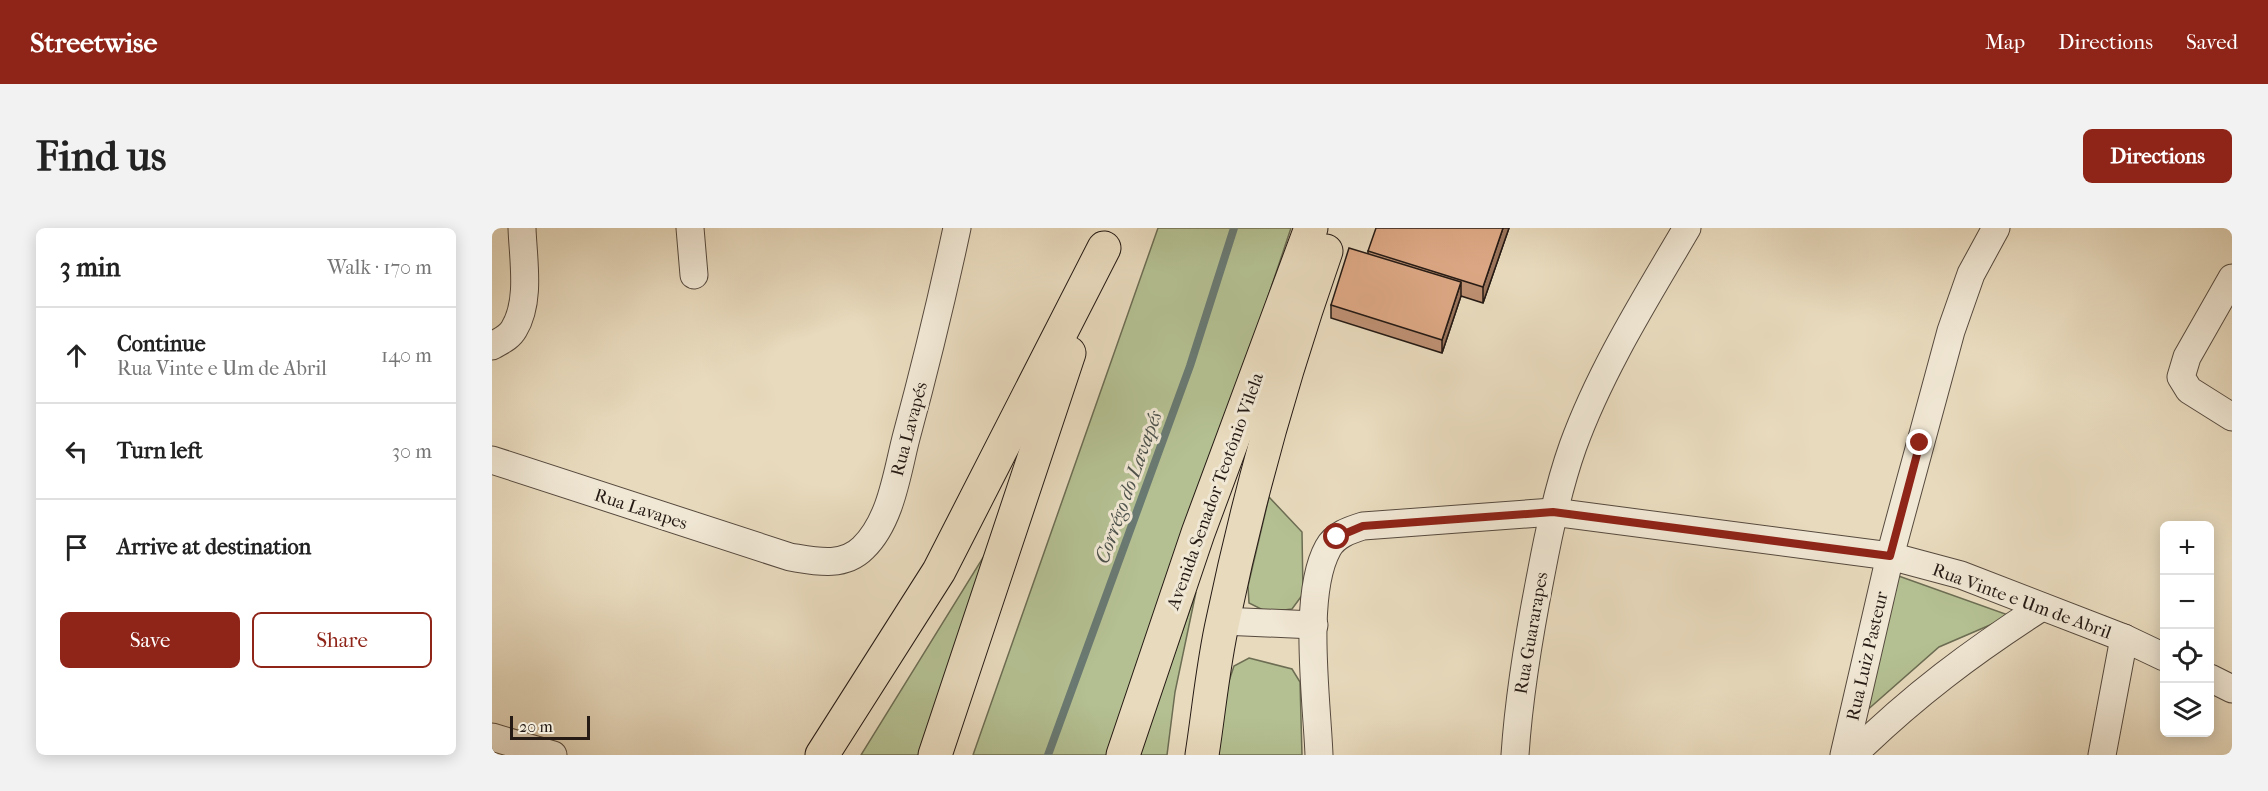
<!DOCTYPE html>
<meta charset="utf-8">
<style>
body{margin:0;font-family:"IM FELL French Canon",serif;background:#f2f2f2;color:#222}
.controls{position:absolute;right:18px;bottom:18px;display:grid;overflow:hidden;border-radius:9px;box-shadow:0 3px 15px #0003}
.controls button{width:54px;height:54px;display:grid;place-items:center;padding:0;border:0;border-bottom:2px solid #e0e0e0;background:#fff;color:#222;font:30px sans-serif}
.scale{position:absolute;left:18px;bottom:15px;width:80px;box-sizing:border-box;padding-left:6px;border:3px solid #251a14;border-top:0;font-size:16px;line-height:21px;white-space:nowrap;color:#251a14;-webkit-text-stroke:4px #f0e7d4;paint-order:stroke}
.stop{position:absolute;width:18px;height:18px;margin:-14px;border:4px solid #8f2418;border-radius:50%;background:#fff}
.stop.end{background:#8f2418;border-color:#fff;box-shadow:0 2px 6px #0008}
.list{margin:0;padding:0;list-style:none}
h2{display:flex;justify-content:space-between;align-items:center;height:78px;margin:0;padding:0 24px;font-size:26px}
h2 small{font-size:20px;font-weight:400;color:#767676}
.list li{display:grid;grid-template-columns:39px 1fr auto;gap:18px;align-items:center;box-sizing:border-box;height:96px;padding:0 24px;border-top:2px solid #e0e0e0}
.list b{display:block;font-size:22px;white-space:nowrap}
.list p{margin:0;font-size:20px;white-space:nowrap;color:#767676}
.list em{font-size:20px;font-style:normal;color:#767676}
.actions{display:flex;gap:12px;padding:18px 24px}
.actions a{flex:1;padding:14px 0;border:2px solid #8f2418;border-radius:9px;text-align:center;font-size:21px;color:#8f2418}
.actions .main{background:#8f2418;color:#fff}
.icon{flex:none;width:33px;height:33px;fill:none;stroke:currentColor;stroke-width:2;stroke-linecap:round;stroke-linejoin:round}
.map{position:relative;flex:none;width:1740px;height:527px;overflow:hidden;border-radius:9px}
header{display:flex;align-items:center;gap:36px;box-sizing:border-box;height:84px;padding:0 30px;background:#8f2418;color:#fff}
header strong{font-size:28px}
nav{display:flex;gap:33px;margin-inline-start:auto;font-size:21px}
.intro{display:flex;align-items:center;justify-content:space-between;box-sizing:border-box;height:144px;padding:0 36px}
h1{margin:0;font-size:42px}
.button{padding:15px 27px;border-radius:9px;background:#8f2418;color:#fff;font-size:21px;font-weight:700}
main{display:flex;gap:36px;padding:0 36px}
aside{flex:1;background:#fff;border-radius:9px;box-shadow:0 3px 15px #0003}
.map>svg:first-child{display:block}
</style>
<header>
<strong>Streetwise</strong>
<nav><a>Map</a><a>Directions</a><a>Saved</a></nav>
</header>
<div class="intro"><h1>Find us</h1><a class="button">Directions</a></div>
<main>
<aside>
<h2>3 min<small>Walk · 170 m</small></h2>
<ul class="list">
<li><svg class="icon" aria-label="ahead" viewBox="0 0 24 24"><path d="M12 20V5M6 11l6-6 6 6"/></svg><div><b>Continue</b><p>Rua Vinte e Um de Abril</p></div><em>140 m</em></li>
<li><svg class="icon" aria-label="left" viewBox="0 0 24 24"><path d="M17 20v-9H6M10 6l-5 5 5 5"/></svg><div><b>Turn left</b></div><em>30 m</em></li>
<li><svg class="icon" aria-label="arrive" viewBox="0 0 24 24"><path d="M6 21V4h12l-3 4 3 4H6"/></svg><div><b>Arrive at destination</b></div></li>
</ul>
<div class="actions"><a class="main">Save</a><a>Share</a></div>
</aside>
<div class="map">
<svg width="1740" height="527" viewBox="0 0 1740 527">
<rect width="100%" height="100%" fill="#e8dabd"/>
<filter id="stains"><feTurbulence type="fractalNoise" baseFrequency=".00333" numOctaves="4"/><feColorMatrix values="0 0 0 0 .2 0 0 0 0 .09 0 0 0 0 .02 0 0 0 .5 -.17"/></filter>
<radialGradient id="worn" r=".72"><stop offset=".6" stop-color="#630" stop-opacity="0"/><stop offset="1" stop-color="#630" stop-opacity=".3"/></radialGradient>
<g fill="#b4c092" stroke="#6c6d53" stroke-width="1.5">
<polygon points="666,0 799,0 623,527 481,527"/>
<polygon points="777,269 810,304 811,366 800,381 775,384 757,375 756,358"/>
<polygon points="526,273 436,527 369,527"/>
<polygon points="1401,346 1519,388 1447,419 1373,484"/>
<polygon points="704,364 683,464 675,527 647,527"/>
<polygon points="757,430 800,441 808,454 810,527 724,527 731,471 742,438"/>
</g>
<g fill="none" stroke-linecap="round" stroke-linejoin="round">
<polyline stroke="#697a73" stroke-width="8" points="556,527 698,138 742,0"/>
<defs>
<g id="minor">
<polyline points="198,0 202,47"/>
<polyline points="1740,50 1695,129 1689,149 1697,162 1740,189"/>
<path d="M0,118C8,113 17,110 22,101C39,73 31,31 30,0"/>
<path d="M0,232L298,329C323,333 351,340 371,320C399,293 405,245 414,210C433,140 450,70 465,0"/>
<polyline points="730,393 822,397"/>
<polyline points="1718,450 1740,461"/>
<polyline points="0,509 61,527"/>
<path d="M827,527C825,473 810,367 836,320C843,307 858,302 871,298L1061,284L1398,328L1469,347L1632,410L1672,429"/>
<path d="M1023,527C1027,466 1037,407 1049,346C1057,303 1066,260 1081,218C1109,141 1154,70 1195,0"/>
<polyline points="1352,527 1398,328 1459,103 1479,46 1504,0"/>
<path d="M1361,527C1421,468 1480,424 1550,379"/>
<polyline points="1610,527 1632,410"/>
</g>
<g id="highway">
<polyline points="330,527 447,343 612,20"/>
<polyline points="443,527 577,125"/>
<polyline points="631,527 706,305 819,0"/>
<path d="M710,527C717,482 721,436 731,392C757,267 792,143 834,23"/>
</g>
</defs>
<use href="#minor" stroke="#564a3e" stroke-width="29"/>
<use href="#highway" stroke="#251a14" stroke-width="35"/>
<use href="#minor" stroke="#f0e7d4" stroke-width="27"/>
<use href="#highway" stroke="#e8dabd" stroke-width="33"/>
</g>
<polygon fill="#bd9072" stroke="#251a14" stroke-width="1.5" points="1017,0 991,75 969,68 950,125 839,90 839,77 876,26 876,23"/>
<g fill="#9a755c" stroke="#251a14" stroke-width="1.5">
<polygon points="1011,0 1017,0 991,75 991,59"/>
<polygon points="969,54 969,68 950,125 950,112"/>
</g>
<g fill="#dca784" stroke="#251a14" stroke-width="1.5">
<polygon points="884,0 1011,0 991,59 876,23"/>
<polygon points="857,20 969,54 950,112 839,77"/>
</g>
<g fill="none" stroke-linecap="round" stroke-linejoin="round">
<polyline stroke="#8f2418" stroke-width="8" points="845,309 871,298 1061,284 1398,328 1428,215"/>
</g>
<g text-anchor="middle" stroke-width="6" stroke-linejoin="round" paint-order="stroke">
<g font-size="18" fill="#251a14" stroke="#f0e7d4">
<text transform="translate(417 201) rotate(-75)" y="6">Rua Lavapés</text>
<text transform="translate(723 263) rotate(-70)" y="6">Avenida Senador Teotônio Vilela</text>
<text transform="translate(149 281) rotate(18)" y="6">Rua Lavapes</text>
<text transform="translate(1530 373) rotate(20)" y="6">Rua Vinte e Um de Abril</text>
<text transform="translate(1039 405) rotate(-80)" y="6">Rua Guararapes</text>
<text transform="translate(1375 428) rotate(-77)" y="6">Rua Luiz Pasteur</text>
</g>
<g font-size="20" font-style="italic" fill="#4d524c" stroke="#f0e7d4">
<text transform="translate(636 259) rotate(-70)" y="7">Corrégo do Lavapés</text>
</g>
</g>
<rect width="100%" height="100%" filter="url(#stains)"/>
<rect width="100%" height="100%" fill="url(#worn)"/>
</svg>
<div class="controls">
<button>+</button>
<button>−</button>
<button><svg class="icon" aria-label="locate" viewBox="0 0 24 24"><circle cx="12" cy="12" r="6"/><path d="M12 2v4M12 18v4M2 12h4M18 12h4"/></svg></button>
<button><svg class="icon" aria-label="layers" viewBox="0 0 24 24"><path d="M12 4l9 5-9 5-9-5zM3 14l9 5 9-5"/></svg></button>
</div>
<div class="scale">20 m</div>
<div class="stop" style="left:845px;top:309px"></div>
<div class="stop end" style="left:1428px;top:215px"></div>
</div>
</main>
